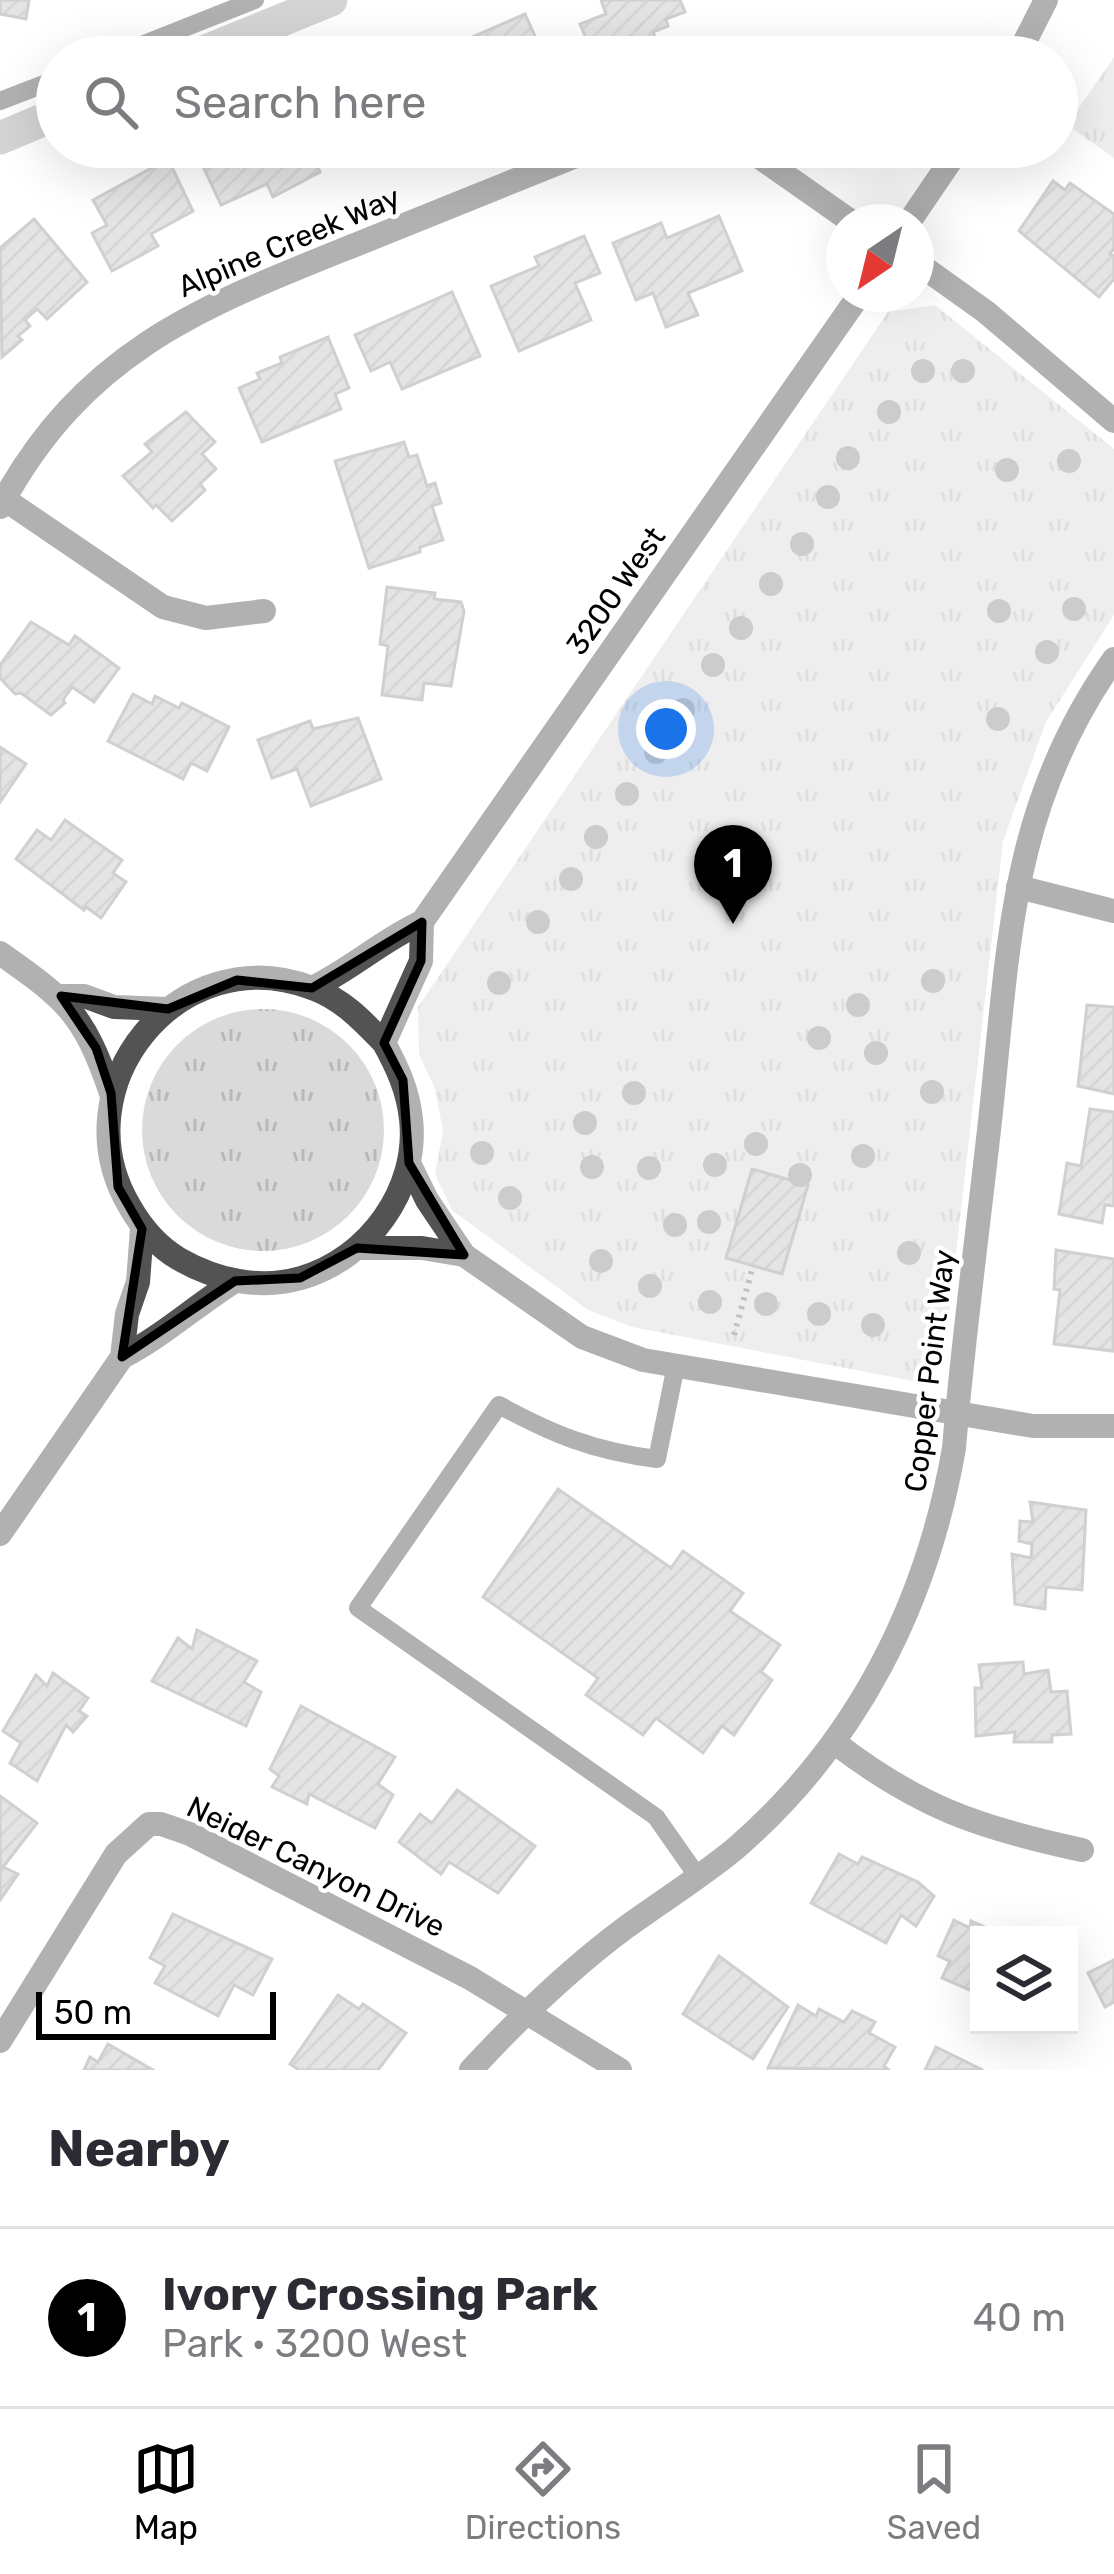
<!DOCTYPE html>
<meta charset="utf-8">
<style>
body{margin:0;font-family:Rubik,sans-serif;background:#f7f7f7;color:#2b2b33}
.controls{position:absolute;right:36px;bottom:36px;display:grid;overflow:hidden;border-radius:0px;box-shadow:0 12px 48px #0002}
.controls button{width:108px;height:108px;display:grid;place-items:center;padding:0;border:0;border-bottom:3px solid #e1e1e2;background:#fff;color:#2b2b33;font:60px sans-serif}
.compass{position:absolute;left:826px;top:204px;width:108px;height:108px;border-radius:50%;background:#fff;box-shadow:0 12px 48px #0002;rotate:215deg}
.scale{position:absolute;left:36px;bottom:30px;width:240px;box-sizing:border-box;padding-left:12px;border:6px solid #000;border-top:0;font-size:33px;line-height:42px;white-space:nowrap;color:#000;-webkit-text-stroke:9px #fff;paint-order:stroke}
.you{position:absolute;left:666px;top:729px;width:42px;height:42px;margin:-30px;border:9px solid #fff;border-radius:50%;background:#1a73e8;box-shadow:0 0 0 18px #1a73e833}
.badge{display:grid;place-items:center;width:78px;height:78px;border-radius:50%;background:#000;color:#fff;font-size:39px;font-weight:700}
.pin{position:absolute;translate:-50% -99px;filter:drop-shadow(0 3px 6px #0008)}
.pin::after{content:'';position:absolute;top:63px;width:42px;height:36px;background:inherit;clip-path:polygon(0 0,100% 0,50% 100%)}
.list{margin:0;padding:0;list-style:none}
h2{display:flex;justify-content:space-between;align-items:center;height:156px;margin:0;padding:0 48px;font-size:51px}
h2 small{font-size:39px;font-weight:400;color:#7c7c81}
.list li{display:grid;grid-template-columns:78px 1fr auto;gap:36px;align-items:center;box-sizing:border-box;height:180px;padding:0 48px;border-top:3px solid #e1e1e2}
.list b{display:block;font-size:45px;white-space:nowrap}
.list p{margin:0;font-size:39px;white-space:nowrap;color:#7c7c81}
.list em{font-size:39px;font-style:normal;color:#7c7c81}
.icon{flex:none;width:66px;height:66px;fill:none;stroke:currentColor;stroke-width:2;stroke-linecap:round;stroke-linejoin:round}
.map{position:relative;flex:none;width:1114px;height:2070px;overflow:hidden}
.search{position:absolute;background:#fff;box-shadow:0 12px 48px #0002;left:36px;right:36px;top:36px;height:132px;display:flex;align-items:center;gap:30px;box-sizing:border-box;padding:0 42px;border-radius:66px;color:#7c7c81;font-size:45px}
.sheet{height:336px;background:#fff}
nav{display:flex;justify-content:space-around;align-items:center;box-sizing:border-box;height:168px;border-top:3px solid #e1e1e2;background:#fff;font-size:33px;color:#7c7c81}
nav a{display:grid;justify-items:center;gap:6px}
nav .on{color:#000}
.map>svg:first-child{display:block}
</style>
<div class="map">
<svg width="1114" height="2070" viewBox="0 0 1114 2070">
<defs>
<pattern id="grass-tufts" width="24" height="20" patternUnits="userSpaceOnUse" patternTransform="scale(3)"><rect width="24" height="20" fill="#dadada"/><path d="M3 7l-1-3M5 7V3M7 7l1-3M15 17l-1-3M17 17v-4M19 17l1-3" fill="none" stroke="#b9b9b9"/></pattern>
<pattern id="building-hatch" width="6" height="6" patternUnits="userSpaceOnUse" patternTransform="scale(3)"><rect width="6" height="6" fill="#c3c3c3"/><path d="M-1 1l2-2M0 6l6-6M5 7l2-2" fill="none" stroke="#a6a6a6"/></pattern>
</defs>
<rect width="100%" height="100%" fill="#fff"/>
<g fill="url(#grass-tufts)">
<polygon points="1114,57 1114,158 1067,125"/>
<polygon points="935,305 1114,449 1114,615 1046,722 1003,841 945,1350 913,1381 632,1327 588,1310 452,1210 435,1174 443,1131 435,1089 419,1054 418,1007 888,312"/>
<circle cx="263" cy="1130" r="121"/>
</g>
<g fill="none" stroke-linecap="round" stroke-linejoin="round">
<g stroke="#a1a1a1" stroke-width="33">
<polyline points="191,57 331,0"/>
<polyline points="0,138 57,114"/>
</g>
</g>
<g fill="url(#building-hatch)" stroke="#979797" stroke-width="3">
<polygon points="0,0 29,0 26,19 0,14"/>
<polygon points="601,0 680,0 685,12 666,19 668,26 653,32 656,39 611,57 594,57 580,24 606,14"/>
<polygon points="525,14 541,49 556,43 562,57 443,57 440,51"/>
<polygon points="194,147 309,147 320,172 273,197 267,184 221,205"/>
<polygon points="168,159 193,211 151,234 158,246 112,271 92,233 107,225 93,200"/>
<polygon points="1053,181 1065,190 1070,183 1114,214 1114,248 1110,254 1114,256 1114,279 1099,297 1019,231"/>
<polygon points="719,216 742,271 688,293 698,315 666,327 653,293 636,300 613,243 661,223 667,238"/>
<polygon points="34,219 87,282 47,319 37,309 25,320 30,326 18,336 22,340 2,357 0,248"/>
<polygon points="584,236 600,273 575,283 591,320 519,351 491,286 539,266 535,257"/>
<polygon points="452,292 480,356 402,389 390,362 371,371 355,335"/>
<polygon points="328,337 349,388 335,394 341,409 262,442 239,388 260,379 257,373 282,363 280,357"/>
<polygon points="186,412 215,442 202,454 216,469 200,484 205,490 172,521 156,505 153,508 123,476 152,452 145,444"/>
<polygon points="404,442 409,457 417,455 427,486 435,483 441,503 432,506 443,540 420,547 420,552 369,568 335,461"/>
<polygon points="387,587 435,593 434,599 461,602 464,611 451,686 424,683 422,700 382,695 388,646 380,644"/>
<polygon points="31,622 69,645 75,636 119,668 94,702 72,687 63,700 65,703 51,715 21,693 15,694 0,678 0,665"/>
<polygon points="133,694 152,704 155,696 179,708 182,703 229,727 207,771 191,763 183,779 108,741"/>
<polygon points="358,718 381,779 311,806 297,769 272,778 258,740 310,721 313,729"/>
<polygon points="0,747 26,764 0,802"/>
<polygon points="65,820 122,860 113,873 126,882 101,918 86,907 84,910 16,859 37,830 51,840"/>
<polygon points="1087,1005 1114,1007 1114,1094 1078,1086"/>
<polygon points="1090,1109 1114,1112 1114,1206 1105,1205 1102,1223 1059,1214 1067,1163 1081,1166"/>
<polygon points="752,1169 808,1185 782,1274 726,1258"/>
<polygon points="1056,1250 1114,1259 1113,1351 1054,1344 1060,1290 1054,1289"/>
<polygon points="558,1489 671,1568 683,1551 743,1593 730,1611 780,1645 761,1672 772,1680 734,1735 722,1726 703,1753 656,1718 643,1735 586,1695 598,1678 483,1597"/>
<polygon points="1030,1502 1086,1510 1082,1590 1046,1587 1045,1609 1015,1604 1012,1554 1031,1558 1032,1544 1019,1541 1020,1521 1033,1522"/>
<polygon points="197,1630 257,1661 244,1682 261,1692 246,1726 152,1681 178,1638 192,1649"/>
<polygon points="1023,1662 1024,1674 1048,1670 1051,1692 1067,1691 1071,1734 1052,1735 1052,1742 1014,1742 1015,1732 976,1736 975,1688 982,1688 979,1665"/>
<polygon points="53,1673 88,1698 79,1711 87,1716 73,1732 66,1725 37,1781 10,1763 21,1743 3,1731 36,1675 47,1686"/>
<polygon points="301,1706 395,1757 378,1784 393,1795 375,1828 309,1794 307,1804 272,1787 279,1776 270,1769"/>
<polygon points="457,1790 535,1846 498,1893 449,1862 441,1874 399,1842 420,1814 432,1823"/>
<polygon points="0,1796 37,1823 3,1867 18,1874 0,1900"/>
<polygon points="839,1854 858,1864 862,1857 918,1882 934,1896 916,1926 901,1915 886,1943 811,1903"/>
<polygon points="173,1914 272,1959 253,1995 234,1985 218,2016 155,1983 165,1966 150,1958"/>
<polygon points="954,1920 970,1928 971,1921 1003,1935 979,1935 979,1994 942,1978 950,1961 938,1956"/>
<polygon points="719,1956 788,2007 753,2059 683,2014"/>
<polygon points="1114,1960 1114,2002 1105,2007 1088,1973"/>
<polygon points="338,1995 359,2009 363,2004 406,2033 378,2070 299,2070 290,2064"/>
<polygon points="798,2005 816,2016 819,2009 844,2022 852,2011 875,2022 869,2033 895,2047 884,2066 889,2070 768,2068"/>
<polygon points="108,2044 153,2070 84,2070 90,2057 98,2062"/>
<polygon points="936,2047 983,2070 925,2070"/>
</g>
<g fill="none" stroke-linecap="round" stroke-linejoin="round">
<polyline stroke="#757575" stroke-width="6" stroke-dasharray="3 6" stroke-linecap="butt" points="734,1335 753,1266"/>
<g stroke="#535353" stroke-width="18">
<polyline points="111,57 255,0"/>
<polyline points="0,101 57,79"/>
<path d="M676,1365L657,1459C594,1451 554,1435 499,1405L358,1608L656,1817L698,1877"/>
</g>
<g stroke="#535353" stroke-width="24">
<polyline points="745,147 852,222"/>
<polyline points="916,262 986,312 1114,421"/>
<polyline points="4,499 163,607 206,618 264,611"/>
<path d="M0,507C85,349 203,306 360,243C439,211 519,179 598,147"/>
<polyline points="1018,887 1114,911"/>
<path d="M0,953C67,1000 84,1014 111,1093"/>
<polyline points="61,996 84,996 114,1007 168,1009"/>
<polyline points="409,1163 427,1200 464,1255 582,1337 643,1360 1033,1426 1114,1426"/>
<polyline points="357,1248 422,1248 464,1255"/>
<path d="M834,1742C918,1807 979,1828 1082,1850"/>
<polyline points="0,2041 116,1854 149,1824 161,1824 190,1834 470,1978 620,2070"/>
<path d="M471,2070C518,2019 570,1969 625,1928C662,1901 701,1877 736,1848C857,1743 927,1604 954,1448C963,1339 978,1230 990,1121C1009,948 1009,807 1114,659"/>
</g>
<g stroke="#535353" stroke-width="24">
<polyline points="1017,57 1046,0"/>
<polyline points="909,222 960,147"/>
<path d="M312,988C353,968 381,941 422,922L860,294"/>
<path d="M384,1043C362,1020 342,999 312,988C179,937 58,1087 130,1207C142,1228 157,1246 179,1259C216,1280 259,1290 301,1278C368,1259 419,1189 411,1119C408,1090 397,1067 384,1043L421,961L422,922"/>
<path d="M122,1357C163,1336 195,1306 235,1281"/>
<polyline points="0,1534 122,1357 127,1314 138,1282 142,1229"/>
</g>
</g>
<g fill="#8e8e8e">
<circle cx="923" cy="371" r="12"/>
<circle cx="963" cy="371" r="12"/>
<circle cx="889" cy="412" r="12"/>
<circle cx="848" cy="458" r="12"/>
<circle cx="1069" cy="461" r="12"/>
<circle cx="1007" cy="470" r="12"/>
<circle cx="828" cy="497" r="12"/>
<circle cx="802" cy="544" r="12"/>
<circle cx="771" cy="584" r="12"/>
<circle cx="1074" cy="609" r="12"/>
<circle cx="999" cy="611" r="12"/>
<circle cx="741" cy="628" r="12"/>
<circle cx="1047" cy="652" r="12"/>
<circle cx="713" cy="665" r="12"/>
<circle cx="683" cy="710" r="12"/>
<circle cx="998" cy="719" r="12"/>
<circle cx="656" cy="752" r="12"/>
<circle cx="627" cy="794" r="12"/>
<circle cx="596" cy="837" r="12"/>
<circle cx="571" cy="879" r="12"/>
<circle cx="538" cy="922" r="12"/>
<circle cx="933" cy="981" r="12"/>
<circle cx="499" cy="983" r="12"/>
<circle cx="858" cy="1005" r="12"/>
<circle cx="819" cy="1038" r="12"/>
<circle cx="876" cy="1053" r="12"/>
<circle cx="932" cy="1092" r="12"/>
<circle cx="634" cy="1093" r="12"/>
<circle cx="585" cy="1123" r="12"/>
<circle cx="756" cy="1144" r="12"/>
<circle cx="482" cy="1153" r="12"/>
<circle cx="863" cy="1156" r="12"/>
<circle cx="715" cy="1165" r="12"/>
<circle cx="592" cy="1167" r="12"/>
<circle cx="649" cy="1168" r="12"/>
<circle cx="800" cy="1175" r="12"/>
<circle cx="510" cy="1198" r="12"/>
<circle cx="709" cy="1222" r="12"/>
<circle cx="675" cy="1225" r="12"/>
<circle cx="909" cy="1253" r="12"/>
<circle cx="601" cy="1261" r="12"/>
<circle cx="650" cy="1286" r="12"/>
<circle cx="710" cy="1302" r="12"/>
<circle cx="766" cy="1304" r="12"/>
<circle cx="819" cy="1314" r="12"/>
<circle cx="873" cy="1325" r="12"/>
</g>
<path d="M0 0H1114V2070H0ZM422,922L421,961L384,1043L403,1080L409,1163L464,1255L357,1248L300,1278L235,1281L122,1357L142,1229L118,1187L111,1093L96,1048L61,996L168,1009L237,980L312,988Z" fill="#fff" fill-opacity=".55" fill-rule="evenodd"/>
<path fill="none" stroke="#000" stroke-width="9" stroke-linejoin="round" d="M422,922L421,961L384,1043L403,1080L409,1163L464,1255L357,1248L300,1278L235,1281L122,1357L142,1229L118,1187L111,1093L96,1048L61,996L168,1009L237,980L312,988Z"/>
<g text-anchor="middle" stroke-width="9" stroke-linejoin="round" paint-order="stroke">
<g font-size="30" fill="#000" stroke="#fff">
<text transform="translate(289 242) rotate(-23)" y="10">Alpine Creek Way</text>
<text transform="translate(616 591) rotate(-55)" y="10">3200 West</text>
<text transform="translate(930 1371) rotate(-83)" y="10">Copper Point Way</text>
<text transform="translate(316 1867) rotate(26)" y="10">Neider Canyon Drive</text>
</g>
</g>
</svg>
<div class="controls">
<button><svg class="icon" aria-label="layers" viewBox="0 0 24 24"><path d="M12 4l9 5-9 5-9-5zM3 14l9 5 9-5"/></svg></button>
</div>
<svg class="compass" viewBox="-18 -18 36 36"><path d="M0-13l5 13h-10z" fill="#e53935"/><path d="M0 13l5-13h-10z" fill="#7c7c81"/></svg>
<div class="scale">50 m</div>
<div class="you"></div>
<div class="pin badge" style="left:733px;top:924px">1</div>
<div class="search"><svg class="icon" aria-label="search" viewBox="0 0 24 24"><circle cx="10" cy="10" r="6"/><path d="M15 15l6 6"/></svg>Search here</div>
</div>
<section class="sheet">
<h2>Nearby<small></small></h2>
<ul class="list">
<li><span class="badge">1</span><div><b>Ivory Crossing Park</b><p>Park · 3200 West</p></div><em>40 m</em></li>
</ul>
</section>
<nav>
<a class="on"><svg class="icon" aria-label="map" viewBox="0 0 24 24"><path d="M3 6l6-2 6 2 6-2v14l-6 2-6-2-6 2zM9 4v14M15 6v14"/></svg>Map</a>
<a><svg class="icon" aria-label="directions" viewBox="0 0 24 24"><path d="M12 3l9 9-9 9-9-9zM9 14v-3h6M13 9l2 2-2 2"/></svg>Directions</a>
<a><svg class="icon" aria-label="saved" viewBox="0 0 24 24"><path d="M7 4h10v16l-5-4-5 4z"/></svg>Saved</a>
</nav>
